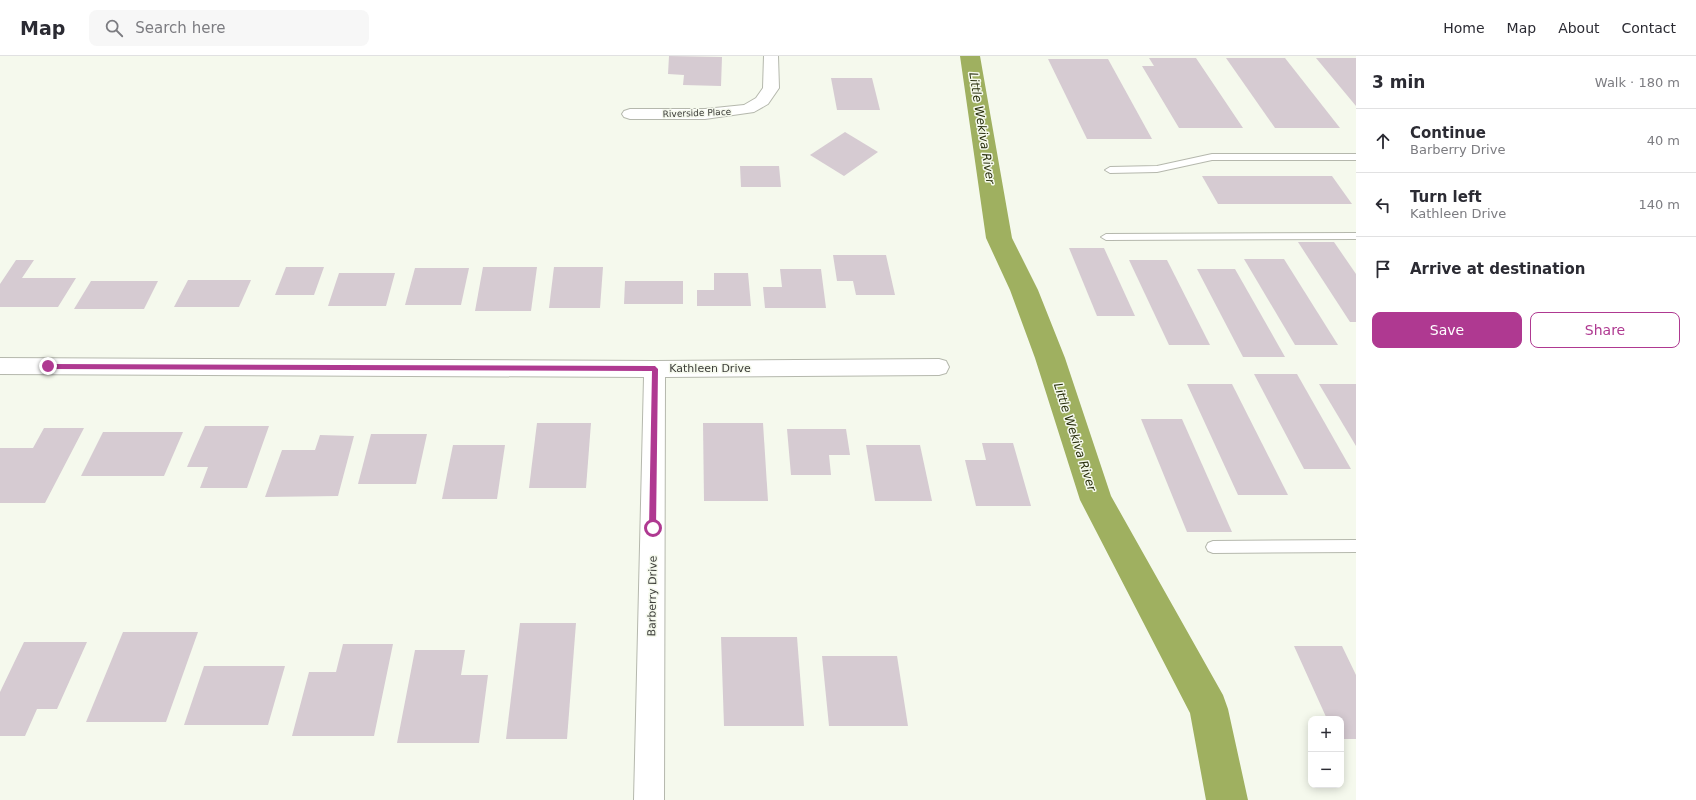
<!DOCTYPE html>
<meta charset="utf-8">
<style>
body{margin:0;font-family:"DejaVu Sans",sans-serif;background:#f7f7f7;color:#2b2b33}
.controls{position:absolute;right:12px;bottom:12px;display:grid;overflow:hidden;border-radius:8px;box-shadow:0 2px 10px #0003}
.controls button{width:36px;height:36px;display:grid;place-items:center;padding:0;border:0;border-bottom:1px solid #e1e1e2;background:#fff;color:#2b2b33;font:20px sans-serif}
.stop{position:absolute;width:12px;height:12px;margin:-9px;border:3px solid #af3991;border-radius:50%;background:#fff}
.stop.end{background:#af3991;border-color:#fff;box-shadow:0 1px 4px #0008}
.list{margin:0;padding:0;list-style:none}
h2{display:flex;justify-content:space-between;align-items:center;height:52px;margin:0;padding:0 16px;font-size:17px}
h2 small{font-size:13px;font-weight:400;color:#7c7c81}
.list li{display:grid;grid-template-columns:26px 1fr auto;gap:12px;align-items:center;box-sizing:border-box;height:64px;padding:0 16px;border-top:1px solid #e1e1e2}
.list b{display:block;font-size:15px;white-space:nowrap}
.list p{margin:0;font-size:13px;white-space:nowrap;color:#7c7c81}
.list em{font-size:13px;font-style:normal;color:#7c7c81}
.actions{display:flex;gap:8px;padding:12px 16px}
.actions a{flex:1;padding:9px 0;border:1px solid #af3991;border-radius:8px;text-align:center;font-size:14px;color:#af3991}
.actions .main{background:#af3991;color:#fff}
.icon{flex:none;width:22px;height:22px;fill:none;stroke:currentColor;stroke-width:2;stroke-linecap:round;stroke-linejoin:round}
.map{position:relative;flex:none;width:1356px;height:744px;overflow:hidden}
header{display:flex;align-items:center;gap:24px;box-sizing:border-box;height:56px;padding:0 20px;background:#fff;border-bottom:1px solid #e1e1e2}
header strong{font-size:19px}
nav{display:flex;gap:22px;margin-inline-start:auto;font-size:14px}
.search{width:280px;height:36px;background:#f7f7f7;display:flex;align-items:center;gap:10px;box-sizing:border-box;padding:0 14px;border-radius:8px;color:#7c7c81;font-size:15px}
main{display:flex}
aside{flex:1;background:#fff}
.map>svg:first-child{display:block}
</style>
<header>
<strong>Map</strong>
<div class="search"><svg class="icon" aria-label="search" viewBox="0 0 24 24"><circle cx="10" cy="10" r="6"/><path d="M15 15l6 6"/></svg>Search here</div>
<nav><a>Home</a><a>Map</a><a>About</a><a>Contact</a></nav>
</header>
<main>
<div class="map">
<svg width="1356" height="744" viewBox="0 0 1356 744">
<rect width="100%" height="100%" fill="#f5f9ed"/>
<g fill="none" stroke-linecap="round" stroke-linejoin="round">
<polygon fill="#9fb060" fill-rule="evenodd" points="960,0 980,0 1012,182 1038,234 1065,302 1111,440 1223,639 1228,653 1248,744 1206,744 1190,657 1080,444 1035,302 1010,234 986,182"/>
</g>
<g fill="#d6cbd2">
<polygon points="669,0 722,1 721,30 683,29 684,19 668,18"/>
<polygon points="1149,2 1196,2 1243,72 1179,72 1142,10 1154,10"/>
<polygon points="1226,2 1285,2 1340,72 1275,72"/>
<polygon points="1316,2 1356,2 1356,50"/>
<polygon points="1048,3 1108,3 1152,83 1087,83"/>
<polygon points="831,22 872,22 880,54 837,54"/>
<polygon points="845,76 878,96 844,120 810,99"/>
<polygon points="740,110 779,110 781,131 741,131"/>
<polygon points="1202,120 1332,120 1352,148 1218,148"/>
<polygon points="1298,186 1334,186 1356,218 1356,266 1350,266"/>
<polygon points="1069,192 1104,192 1135,260 1097,260"/>
<polygon points="833,199 886,199 895,239 856,239 853,225 837,225"/>
<polygon points="1244,203 1284,203 1338,289 1295,289"/>
<polygon points="16,204 34,204 22,222 76,222 58,251 0,251 0,228"/>
<polygon points="1129,204 1167,204 1210,289 1169,289"/>
<polygon points="286,211 324,211 314,239 275,239"/>
<polygon points="483,211 537,211 531,255 475,255"/>
<polygon points="554,211 603,211 600,252 549,252"/>
<polygon points="415,212 469,212 461,249 405,249"/>
<polygon points="780,213 821,213 826,252 765,252 763,231 782,231"/>
<polygon points="1197,213 1235,213 1285,301 1243,301"/>
<polygon points="339,217 395,217 386,250 328,250"/>
<polygon points="714,217 748,217 751,250 697,250 697,234 714,234"/>
<polygon points="188,224 251,224 239,251 174,251"/>
<polygon points="91,225 158,225 144,253 74,253"/>
<polygon points="625,225 683,225 683,248 624,248"/>
<polygon points="1254,318 1297,318 1351,413 1304,413"/>
<polygon points="1187,328 1232,328 1288,439 1238,439"/>
<polygon points="1319,328 1356,328 1356,390"/>
<polygon points="1141,363 1182,363 1232,476 1187,476"/>
<polygon points="537,367 591,367 586,432 529,432"/>
<polygon points="703,367 763,367 768,445 704,445"/>
<polygon points="205,370 269,370 247,432 200,432 208,411 187,411"/>
<polygon points="44,372 84,372 45,447 0,447 0,392 33,392"/>
<polygon points="787,373 846,373 850,399 829,399 831,419 791,419"/>
<polygon points="103,376 183,376 164,420 81,420"/>
<polygon points="371,378 427,378 416,428 358,428"/>
<polygon points="320,379 354,380 338,440 265,441 282,394 315,394"/>
<polygon points="982,387 1013,387 1031,450 976,450 965,404 986,404"/>
<polygon points="453,389 505,389 497,443 442,443"/>
<polygon points="866,389 920,389 932,445 875,445"/>
<polygon points="520,567 576,567 567,683 506,683"/>
<polygon points="123,576 198,576 166,666 86,666"/>
<polygon points="721,581 797,581 804,670 724,670"/>
<polygon points="24,586 87,586 57,653 37,653 25,680 0,680 0,636"/>
<polygon points="343,588 393,588 374,680 292,680 309,616 336,616"/>
<polygon points="1294,590 1342,590 1356,619 1356,683 1341,683 1341,663 1327,663"/>
<polygon points="415,594 465,594 461,619 488,619 479,687 397,687"/>
<polygon points="822,600 897,600 908,670 829,670"/>
<polygon points="204,610 285,610 268,669 184,669"/>
</g>
<g fill="none" stroke-linecap="round" stroke-linejoin="round">
<defs>
<g id="lane">
<polygon points="1212,98 1356,98 1356,104 1212,104 1157,116 1110,117 1105,114 1110,111 1157,110"/>
<polygon points="1356,177 1356,183 1106,184 1101,181 1106,178"/>
<polygon points="1356,484 1356,496 1213,497 1208,495 1206,491 1208,487 1213,485"/>
</g>
<g id="street">
<polygon points="764,0 778,0 779,32 768,48 754,56 705,63 630,63 624,61 622,58 624,55 630,53 705,53 744,49 756,42 763,32"/>
<polygon points="0,302 655,305 939,303 946,305 949,311 946,317 939,319 665,321 664,744 634,744 644,321 0,318"/>
</g>
</defs>
<use href="#lane" stroke="#b5b8ad" stroke-width="2"/>
<use href="#street" stroke="#b5b8ad" stroke-width="2"/>
<use href="#lane" fill="#fff" fill-rule="evenodd"/>
<use href="#street" fill="#fff" fill-rule="evenodd"/>
</g>
<polygon fill="#af3991" points="48,308 655,310 658,313 656,472 653,476 649,472 652,315 48,313 45,310"/>
<g text-anchor="middle" stroke-width="3" stroke-linejoin="round" paint-order="stroke">
<g font-size="9" fill="#3c3d39" stroke="#f5f9ed">
<text transform="translate(697 57) rotate(-2)" y="3">Riverside Place</text>
</g>
<g font-size="11" fill="#3c3d39" stroke="#f5f9ed">
<text x="710" y="316">Kathleen Drive</text>
<text transform="translate(652 540) rotate(-89)" y="4">Barberry Drive</text>
</g>
<g font-size="12" font-style="italic" fill="#282f0c" stroke="#f5f9ed">
<text transform="translate(982 72) rotate(81)" y="4">Little Wekiva River</text>
<text transform="translate(1075 381) rotate(72)" y="4">Little Wekiva River</text>
</g>
</g>
</svg>
<div class="controls">
<button>+</button>
<button>−</button>
</div>
<div class="stop" style="left:653px;top:472px"></div>
<div class="stop end" style="left:48px;top:310px"></div>
</div>
<aside>
<h2>3 min<small>Walk · 180 m</small></h2>
<ul class="list">
<li><svg class="icon" aria-label="ahead" viewBox="0 0 24 24"><path d="M12 20V5M6 11l6-6 6 6"/></svg><div><b>Continue</b><p>Barberry Drive</p></div><em>40 m</em></li>
<li><svg class="icon" aria-label="left" viewBox="0 0 24 24"><path d="M17 20v-9H6M10 6l-5 5 5 5"/></svg><div><b>Turn left</b><p>Kathleen Drive</p></div><em>140 m</em></li>
<li><svg class="icon" aria-label="arrive" viewBox="0 0 24 24"><path d="M6 21V4h12l-3 4 3 4H6"/></svg><div><b>Arrive at destination</b></div></li>
</ul>
<div class="actions"><a class="main">Save</a><a>Share</a></div>
</aside>
</main>
